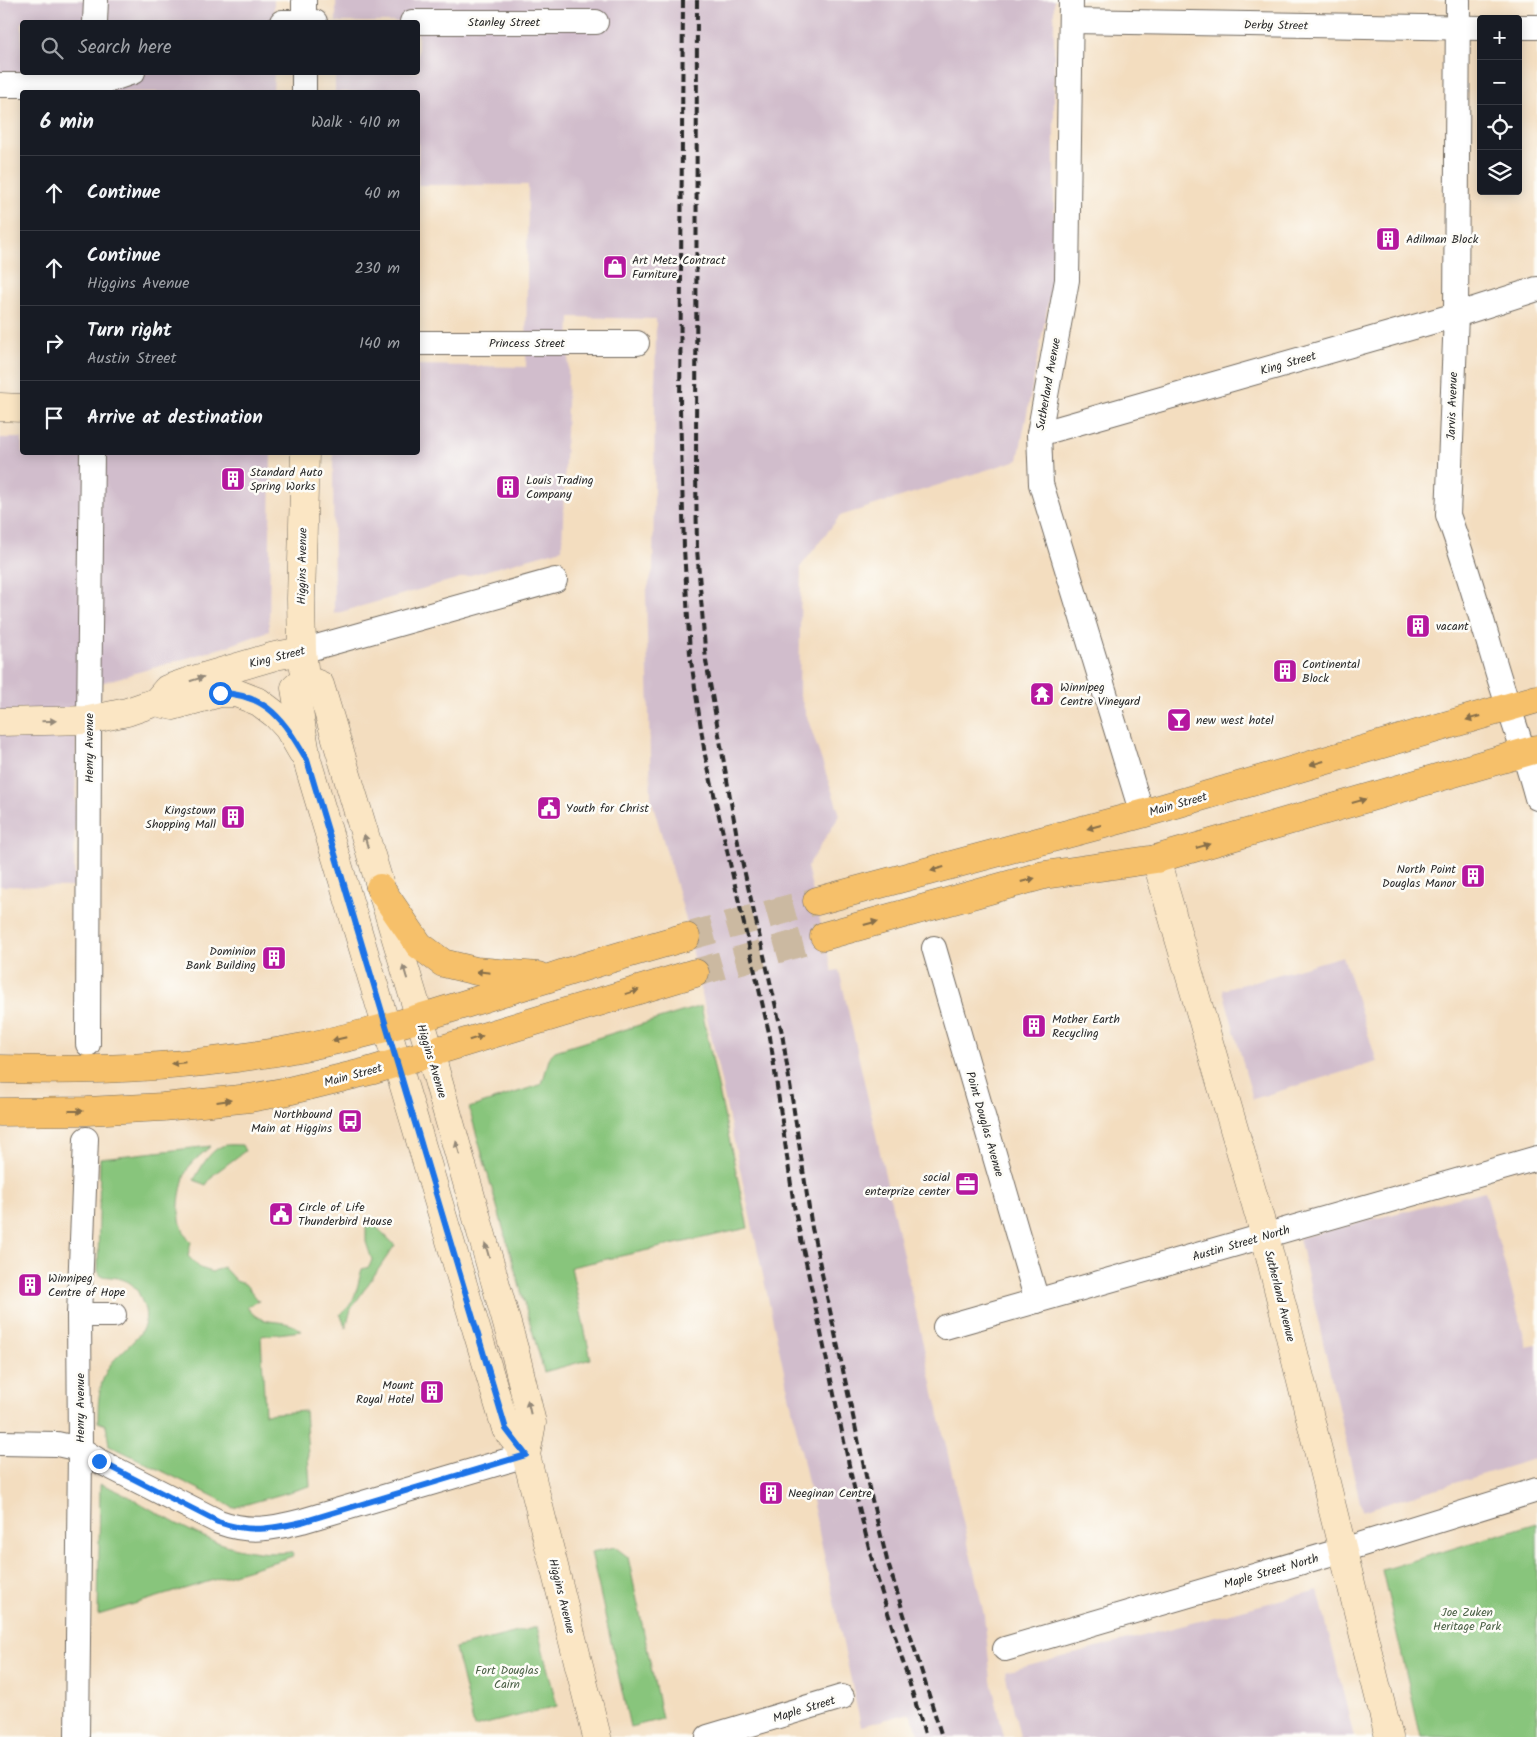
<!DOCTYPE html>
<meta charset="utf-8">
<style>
body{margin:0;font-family:Kalam,sans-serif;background:#242831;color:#f1f3f6}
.controls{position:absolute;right:15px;top:15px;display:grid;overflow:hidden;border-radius:5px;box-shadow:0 2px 12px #0003}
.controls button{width:45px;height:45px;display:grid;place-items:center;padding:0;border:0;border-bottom:1px solid #363941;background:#171b24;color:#f1f3f6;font:25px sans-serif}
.stop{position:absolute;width:15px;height:15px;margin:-11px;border:4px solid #1a73e8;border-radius:50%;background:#fff}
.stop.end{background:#1a73e8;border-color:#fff;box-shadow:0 1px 5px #0008}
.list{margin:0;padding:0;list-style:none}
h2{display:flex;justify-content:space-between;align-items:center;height:65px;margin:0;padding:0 20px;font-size:21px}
h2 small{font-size:16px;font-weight:400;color:#9ea1a6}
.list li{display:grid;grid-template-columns:32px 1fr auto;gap:15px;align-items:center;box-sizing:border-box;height:75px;padding:0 20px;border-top:1px solid #363941}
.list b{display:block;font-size:19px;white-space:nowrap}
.list p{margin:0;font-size:16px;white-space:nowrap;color:#9ea1a6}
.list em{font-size:16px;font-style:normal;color:#9ea1a6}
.icon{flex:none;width:28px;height:28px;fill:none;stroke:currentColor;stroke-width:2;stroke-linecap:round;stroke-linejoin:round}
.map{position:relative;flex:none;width:1537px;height:1737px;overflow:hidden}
.search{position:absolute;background:#171b24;box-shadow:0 2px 12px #0003;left:20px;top:20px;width:400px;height:55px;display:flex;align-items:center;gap:12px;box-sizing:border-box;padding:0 18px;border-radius:5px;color:#9ea1a6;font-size:19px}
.panel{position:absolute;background:#171b24;box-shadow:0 2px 12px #0003;left:20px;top:90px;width:400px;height:365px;border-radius:5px}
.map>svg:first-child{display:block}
</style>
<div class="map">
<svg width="1537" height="1737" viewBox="0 0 1537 1737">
<rect width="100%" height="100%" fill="#fdfcf7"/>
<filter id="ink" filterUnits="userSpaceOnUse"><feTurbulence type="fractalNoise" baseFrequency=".02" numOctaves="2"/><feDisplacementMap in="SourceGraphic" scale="10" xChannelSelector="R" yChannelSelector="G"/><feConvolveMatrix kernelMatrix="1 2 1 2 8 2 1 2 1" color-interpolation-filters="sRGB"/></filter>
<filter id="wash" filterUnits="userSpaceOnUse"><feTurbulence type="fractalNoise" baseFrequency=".0096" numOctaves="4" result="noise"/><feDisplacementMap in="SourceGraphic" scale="20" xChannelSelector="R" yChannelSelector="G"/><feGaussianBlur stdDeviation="1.12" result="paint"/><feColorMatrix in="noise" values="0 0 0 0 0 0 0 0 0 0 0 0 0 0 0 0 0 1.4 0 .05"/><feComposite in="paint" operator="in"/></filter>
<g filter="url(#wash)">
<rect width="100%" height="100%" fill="#f3ddbf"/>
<g fill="#d1bdcc">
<polygon points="0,0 274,0 274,22 22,22 22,72 51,73 0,74"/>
<polygon points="336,0 1054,0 1054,273 1018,460 840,516 801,566 799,693 840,815 807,867 832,971 839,970 984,1615 991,1680 1004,1737 921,1737 910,1713 861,1726 685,916 651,798 646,593 653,570 656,319 570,317 562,549 334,614 333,453 418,452 418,365 526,367 528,185 418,185 418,92 335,92 335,73 418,72 418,22 336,22"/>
<polygon points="107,73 274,73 273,92 107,92"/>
<polygon points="0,438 22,438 22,452 271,453 269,631 228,646 77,690 74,887 0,886"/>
<polygon points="1343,956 1377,1062 1253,1099 1223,990"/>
<polygon points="1485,1191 1527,1347 1537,1345 1537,1458 1362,1511 1299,1238"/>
<polygon points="1318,1590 1354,1737 1020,1737 1005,1672"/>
</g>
<g fill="#88c57b" stroke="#5a7853">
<polygon points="701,1006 748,1228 571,1267 591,1359 544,1372 469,1108 542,1084 550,1056 555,1051"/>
<path d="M242,1145L245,1151L214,1174L206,1185L194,1180C201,1168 208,1152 222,1146C228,1144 236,1145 242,1145Z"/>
<path d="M211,1146C204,1152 194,1160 188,1168C183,1176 178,1201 179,1211C179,1220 184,1237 191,1242L188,1256L200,1268L212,1272L223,1267L236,1281L245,1284L259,1301L247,1306C260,1330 285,1315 302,1331L261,1336L265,1414L305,1411L310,1486L233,1508L217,1498L109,1445L106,1425L98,1422C98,1403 98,1388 107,1370C118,1349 151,1337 145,1310C144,1306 142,1302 141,1299C134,1278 119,1278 101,1276L98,1271L100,1158Z"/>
<path d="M366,1217L395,1245L351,1309L346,1328L340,1314C356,1305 357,1285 362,1269L369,1267L372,1260L366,1242Z"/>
<path d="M100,1484C124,1492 146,1507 168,1519C207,1541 248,1557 292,1552L293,1556L98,1615Z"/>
<polygon points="1537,1523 1537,1737 1421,1737 1382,1570"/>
<polygon points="615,1547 628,1557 662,1719 630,1727 591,1552"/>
<polygon points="537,1627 557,1706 474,1727 455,1648"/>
</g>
</g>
<g filter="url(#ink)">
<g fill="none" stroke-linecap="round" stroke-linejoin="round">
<g stroke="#cbb9a1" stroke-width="28" stroke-dasharray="28 14" stroke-linecap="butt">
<polyline points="686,937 817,901"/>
<polyline points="695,973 824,936"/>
</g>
<defs>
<g id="street">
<polyline points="1071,0 1067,280 1039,434 1041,484 1142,814"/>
<path d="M1458,0L1456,315L1448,515C1467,567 1482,621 1498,674C1511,716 1526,756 1537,798"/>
<polyline points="1071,21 1481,28"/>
<polyline points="95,22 96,0"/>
<polyline points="282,22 315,22"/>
<polyline points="304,22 304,0"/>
<polyline points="412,22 596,22"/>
<polyline points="1518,27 1537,27"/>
<polyline points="304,72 304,92"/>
<polyline points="0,85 95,85 133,72"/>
<polyline points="418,343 637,343"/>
<polyline points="1039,434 1456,315 1537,289"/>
<polyline points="302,651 555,580"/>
<polyline points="934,948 1037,1301"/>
<polyline points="88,1044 89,720 92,452"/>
<polyline points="79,1315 114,1315"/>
<polyline points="945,1327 1537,1158"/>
<path d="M0,1443L57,1444L80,1449L99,1461L219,1522C249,1533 271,1529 302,1521L526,1455"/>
<polyline points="1005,1649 1343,1550 1537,1490"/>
<polyline points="77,1737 80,1449 79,1315 86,1139"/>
<polyline points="708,1737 842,1697"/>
</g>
<g id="secondary">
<polyline points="0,407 22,408"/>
<polyline points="304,668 302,651 301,599 305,452"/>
<polyline points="305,679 320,685 430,1052 515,1352 532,1423 526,1455 597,1737"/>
<polyline points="305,679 295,688 307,760 506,1429 526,1455"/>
<polyline points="156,702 173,706 220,693 236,693 259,702 276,715 288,728 302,752"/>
<polyline points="0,722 89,720 127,712 156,702 167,689 190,681 275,656 302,651"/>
<polyline points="1156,859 1265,1236 1389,1737"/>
</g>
<g id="primary">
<polyline points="380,888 419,945 443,963 476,971 538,976"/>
<polyline points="817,901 1142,814 1537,699"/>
<polyline points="824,936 1044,875 1156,859 1537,749"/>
<path d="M0,1069C101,1072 209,1066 309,1046C391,1030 469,1002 549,978C594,963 640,950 686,937"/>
<polyline points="0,1112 87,1111 163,1107 250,1098 288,1091 370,1071 695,973"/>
</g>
</defs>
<use href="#street" stroke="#71695f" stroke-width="26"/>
<use href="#secondary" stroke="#71695f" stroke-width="29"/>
<use href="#primary" stroke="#71695f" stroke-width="29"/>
<use href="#street" stroke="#fff" stroke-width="24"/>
<use href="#secondary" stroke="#fbe6c4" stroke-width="28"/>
<use href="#primary" stroke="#f6c06b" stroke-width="28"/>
<g stroke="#2b2b2b" stroke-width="4" stroke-dasharray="8 4" stroke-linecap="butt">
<polyline points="683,0 680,409 684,548 690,654 705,755 770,1037 794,1206 852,1479 873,1564 926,1737"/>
<polyline points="697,0 696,471 697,549 706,661 739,848 782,1033 812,1228 866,1476 887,1560 942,1737"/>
</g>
</g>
<defs><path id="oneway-solid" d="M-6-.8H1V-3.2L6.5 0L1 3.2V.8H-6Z" transform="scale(1.25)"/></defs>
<g fill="#938878">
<use href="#oneway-solid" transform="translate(197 679) rotate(-17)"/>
<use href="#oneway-solid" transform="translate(49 721) rotate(-1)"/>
<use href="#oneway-solid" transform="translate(366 841) rotate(-106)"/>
<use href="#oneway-solid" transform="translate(405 972) rotate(-107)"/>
<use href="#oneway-solid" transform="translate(458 1148) rotate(-106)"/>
<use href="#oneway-solid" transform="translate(487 1250) rotate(-106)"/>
<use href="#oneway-solid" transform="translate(529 1407) rotate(-103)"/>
</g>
<g fill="#866e48">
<use href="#oneway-solid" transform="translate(1473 718) rotate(164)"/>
<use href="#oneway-solid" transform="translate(1317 763) rotate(164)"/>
<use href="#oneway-solid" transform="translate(1359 801) rotate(-16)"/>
<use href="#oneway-solid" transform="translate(1094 827) rotate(165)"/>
<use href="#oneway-solid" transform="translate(1203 846) rotate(-16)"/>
<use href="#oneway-solid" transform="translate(937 869) rotate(165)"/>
<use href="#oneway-solid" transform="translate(1028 880) rotate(-15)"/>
<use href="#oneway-solid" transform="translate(871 923) rotate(-15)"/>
<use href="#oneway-solid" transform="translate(483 972) rotate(-174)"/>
<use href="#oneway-solid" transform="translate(632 992) rotate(-17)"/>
<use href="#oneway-solid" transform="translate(476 1038) rotate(-17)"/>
<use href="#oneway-solid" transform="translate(339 1039) rotate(167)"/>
<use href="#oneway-solid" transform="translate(178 1063) rotate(174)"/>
<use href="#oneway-solid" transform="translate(224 1101) rotate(-7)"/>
<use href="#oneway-solid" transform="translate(76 1111)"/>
</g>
</g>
<g fill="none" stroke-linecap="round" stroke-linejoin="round" filter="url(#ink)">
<path stroke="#1a73e8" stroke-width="6" d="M99,1461L218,1522C250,1533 271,1529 302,1522L526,1455L506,1429L307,760C285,723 269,694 220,693"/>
</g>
<defs>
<symbol id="building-square" viewBox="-11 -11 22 22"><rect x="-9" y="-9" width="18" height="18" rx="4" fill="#b5179e" stroke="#fdfcf7"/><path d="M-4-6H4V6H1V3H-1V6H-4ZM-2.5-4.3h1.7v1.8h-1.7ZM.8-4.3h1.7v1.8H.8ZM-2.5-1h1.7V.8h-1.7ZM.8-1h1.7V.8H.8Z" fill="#fff"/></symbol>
<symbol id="shop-square" viewBox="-11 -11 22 22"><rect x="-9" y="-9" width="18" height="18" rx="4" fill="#b5179e" stroke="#fdfcf7"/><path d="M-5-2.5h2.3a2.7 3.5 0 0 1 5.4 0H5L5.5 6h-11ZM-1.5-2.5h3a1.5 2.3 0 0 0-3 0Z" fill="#fff"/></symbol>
<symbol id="temple-square" viewBox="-11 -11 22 22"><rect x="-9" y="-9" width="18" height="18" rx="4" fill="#b5179e" stroke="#fdfcf7"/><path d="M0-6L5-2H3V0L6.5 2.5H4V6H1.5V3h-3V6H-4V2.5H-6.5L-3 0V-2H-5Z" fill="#fff"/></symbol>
<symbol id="bar-square" viewBox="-11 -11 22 22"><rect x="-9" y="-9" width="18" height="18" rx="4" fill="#b5179e" stroke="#fdfcf7"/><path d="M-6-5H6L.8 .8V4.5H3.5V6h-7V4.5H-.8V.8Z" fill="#fff"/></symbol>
<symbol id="civic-square" viewBox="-11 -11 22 22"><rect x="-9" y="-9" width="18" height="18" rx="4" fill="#b5179e" stroke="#fdfcf7"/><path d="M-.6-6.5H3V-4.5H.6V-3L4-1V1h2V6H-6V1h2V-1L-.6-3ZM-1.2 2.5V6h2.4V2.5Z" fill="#fff"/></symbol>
<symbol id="bus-square" viewBox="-11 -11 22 22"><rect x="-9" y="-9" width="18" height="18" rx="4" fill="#b5179e" stroke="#fdfcf7"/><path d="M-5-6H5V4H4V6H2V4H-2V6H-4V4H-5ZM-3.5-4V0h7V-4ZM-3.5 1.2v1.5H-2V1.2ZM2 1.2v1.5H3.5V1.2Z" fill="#fff"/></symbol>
<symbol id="office-square" viewBox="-11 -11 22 22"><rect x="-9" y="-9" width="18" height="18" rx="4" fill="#b5179e" stroke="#fdfcf7"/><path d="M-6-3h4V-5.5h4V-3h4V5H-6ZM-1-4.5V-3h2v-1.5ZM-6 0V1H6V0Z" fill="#fff"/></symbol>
</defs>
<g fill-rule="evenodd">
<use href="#building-square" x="1374" y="225" width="28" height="28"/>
<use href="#shop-square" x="601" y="253" width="28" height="28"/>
<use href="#building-square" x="219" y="465" width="28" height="28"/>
<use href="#building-square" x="494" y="473" width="28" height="28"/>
<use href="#building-square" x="1404" y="612" width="28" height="28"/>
<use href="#building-square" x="1271" y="657" width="28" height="28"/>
<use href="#temple-square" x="1028" y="680" width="28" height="28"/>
<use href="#bar-square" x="1165" y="706" width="28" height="28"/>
<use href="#civic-square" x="535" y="794" width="28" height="28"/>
<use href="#building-square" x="219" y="803" width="28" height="28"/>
<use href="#building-square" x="1459" y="862" width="28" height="28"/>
<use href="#building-square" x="260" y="944" width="28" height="28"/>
<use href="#building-square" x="1020" y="1012" width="28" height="28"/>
<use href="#bus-square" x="336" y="1107" width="28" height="28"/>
<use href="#office-square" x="953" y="1170" width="28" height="28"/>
<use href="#civic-square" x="267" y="1200" width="28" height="28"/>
<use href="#building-square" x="16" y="1271" width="28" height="28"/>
<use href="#building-square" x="418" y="1378" width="28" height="28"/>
<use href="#building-square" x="757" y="1479" width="28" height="28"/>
</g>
<g text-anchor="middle" stroke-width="5" stroke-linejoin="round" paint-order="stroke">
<g font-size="12" fill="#2b2b2b" stroke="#fdfcf7">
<text x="504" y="26">Stanley Street</text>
<text transform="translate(1276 25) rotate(1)" y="4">Derby Street</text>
<text x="527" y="347">Princess Street</text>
<text transform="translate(1288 363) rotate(-16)" y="4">King Street</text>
<text transform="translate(1048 384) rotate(-80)" y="4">Sutherland Avenue</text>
<text transform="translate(1452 406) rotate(-88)" y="4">Jarvis Avenue</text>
<text transform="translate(302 566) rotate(-89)" y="4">Higgins Avenue</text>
<text transform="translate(277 657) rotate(-14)" y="4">King Street</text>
<text transform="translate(89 748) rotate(-90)" y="4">Henry Avenue</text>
<text transform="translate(1178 804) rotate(-16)" y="4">Main Street</text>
<text transform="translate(432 1061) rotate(73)" y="4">Higgins Avenue</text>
<text transform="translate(353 1075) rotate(-15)" y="4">Main Street</text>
<text transform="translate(985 1124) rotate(74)" y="4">Point Douglas Avenue</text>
<text transform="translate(1241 1243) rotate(-16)" y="4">Austin Street North</text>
<text transform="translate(1280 1296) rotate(76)" y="4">Sutherland Avenue</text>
<text transform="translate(80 1408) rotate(-90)" y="4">Henry Avenue</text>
<text transform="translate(1271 1571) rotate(-16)" y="4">Maple Street North</text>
<text transform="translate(562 1596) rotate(76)" y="4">Higgins Avenue</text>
<text transform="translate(804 1709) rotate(-17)" y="4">Maple Street</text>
</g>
<g font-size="12" fill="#2b2b2b" stroke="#fdfcf7" text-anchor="start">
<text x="1406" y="243">Adilman Block</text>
<text x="632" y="264">Art Metz Contract<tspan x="632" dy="14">Furniture</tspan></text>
<text x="250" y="476">Standard Auto<tspan x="250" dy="14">Spring Works</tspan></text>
<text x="526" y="484">Louis Trading<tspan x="526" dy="14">Company</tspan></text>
<text x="1436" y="630">vacant</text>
<text x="1302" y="668">Continental<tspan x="1302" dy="14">Block</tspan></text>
<text x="1060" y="691">Winnipeg<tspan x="1060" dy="14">Centre Vineyard</tspan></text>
<text x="1196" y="724">new west hotel</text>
<text x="566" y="812">Youth for Christ</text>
<text x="216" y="814" text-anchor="end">Kingstown<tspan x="216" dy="14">Shopping Mall</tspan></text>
<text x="1456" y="873" text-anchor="end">North Point<tspan x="1456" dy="14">Douglas Manor</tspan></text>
<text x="256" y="955" text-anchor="end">Dominion<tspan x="256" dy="14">Bank Building</tspan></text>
<text x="1052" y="1023">Mother Earth<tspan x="1052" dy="14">Recycling</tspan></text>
<text x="332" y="1118" text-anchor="end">Northbound<tspan x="332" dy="14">Main at Higgins</tspan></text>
<text x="950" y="1181" text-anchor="end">social<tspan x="950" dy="14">enterprize center</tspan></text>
<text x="298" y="1211">Circle of Life<tspan x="298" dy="14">Thunderbird House</tspan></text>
<text x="48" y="1282">Winnipeg<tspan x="48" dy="14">Centre of Hope</tspan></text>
<text x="414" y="1389" text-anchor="end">Mount<tspan x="414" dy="14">Royal Hotel</tspan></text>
<text x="788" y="1497">Neeginan Centre</text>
</g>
<g font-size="12" fill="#4c6147" stroke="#fdfcf7">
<text x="1467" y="1616">Joe Zuken<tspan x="1467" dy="14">Heritage Park</tspan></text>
<text x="507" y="1674">Fort Douglas<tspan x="507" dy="14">Cairn</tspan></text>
</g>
</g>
</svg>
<div class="controls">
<button>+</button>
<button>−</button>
<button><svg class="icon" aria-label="locate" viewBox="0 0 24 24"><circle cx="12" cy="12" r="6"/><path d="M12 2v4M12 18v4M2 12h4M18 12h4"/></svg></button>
<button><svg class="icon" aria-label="layers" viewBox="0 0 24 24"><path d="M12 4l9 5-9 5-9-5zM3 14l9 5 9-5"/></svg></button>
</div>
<div class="stop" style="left:220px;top:693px"></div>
<div class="stop end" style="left:99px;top:1461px"></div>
<div class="search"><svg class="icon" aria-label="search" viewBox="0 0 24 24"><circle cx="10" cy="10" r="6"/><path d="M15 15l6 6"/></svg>Search here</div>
<section class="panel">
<h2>6 min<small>Walk · 410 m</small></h2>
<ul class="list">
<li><svg class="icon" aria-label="ahead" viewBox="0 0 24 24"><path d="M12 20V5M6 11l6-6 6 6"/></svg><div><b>Continue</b></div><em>40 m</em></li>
<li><svg class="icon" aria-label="ahead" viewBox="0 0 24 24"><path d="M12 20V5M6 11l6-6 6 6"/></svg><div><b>Continue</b><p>Higgins Avenue</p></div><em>230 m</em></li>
<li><svg class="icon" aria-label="right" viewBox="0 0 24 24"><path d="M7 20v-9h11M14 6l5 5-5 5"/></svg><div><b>Turn right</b><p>Austin Street</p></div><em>140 m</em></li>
<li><svg class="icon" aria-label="arrive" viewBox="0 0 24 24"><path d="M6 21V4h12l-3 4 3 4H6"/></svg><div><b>Arrive at destination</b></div></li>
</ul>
</section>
</div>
